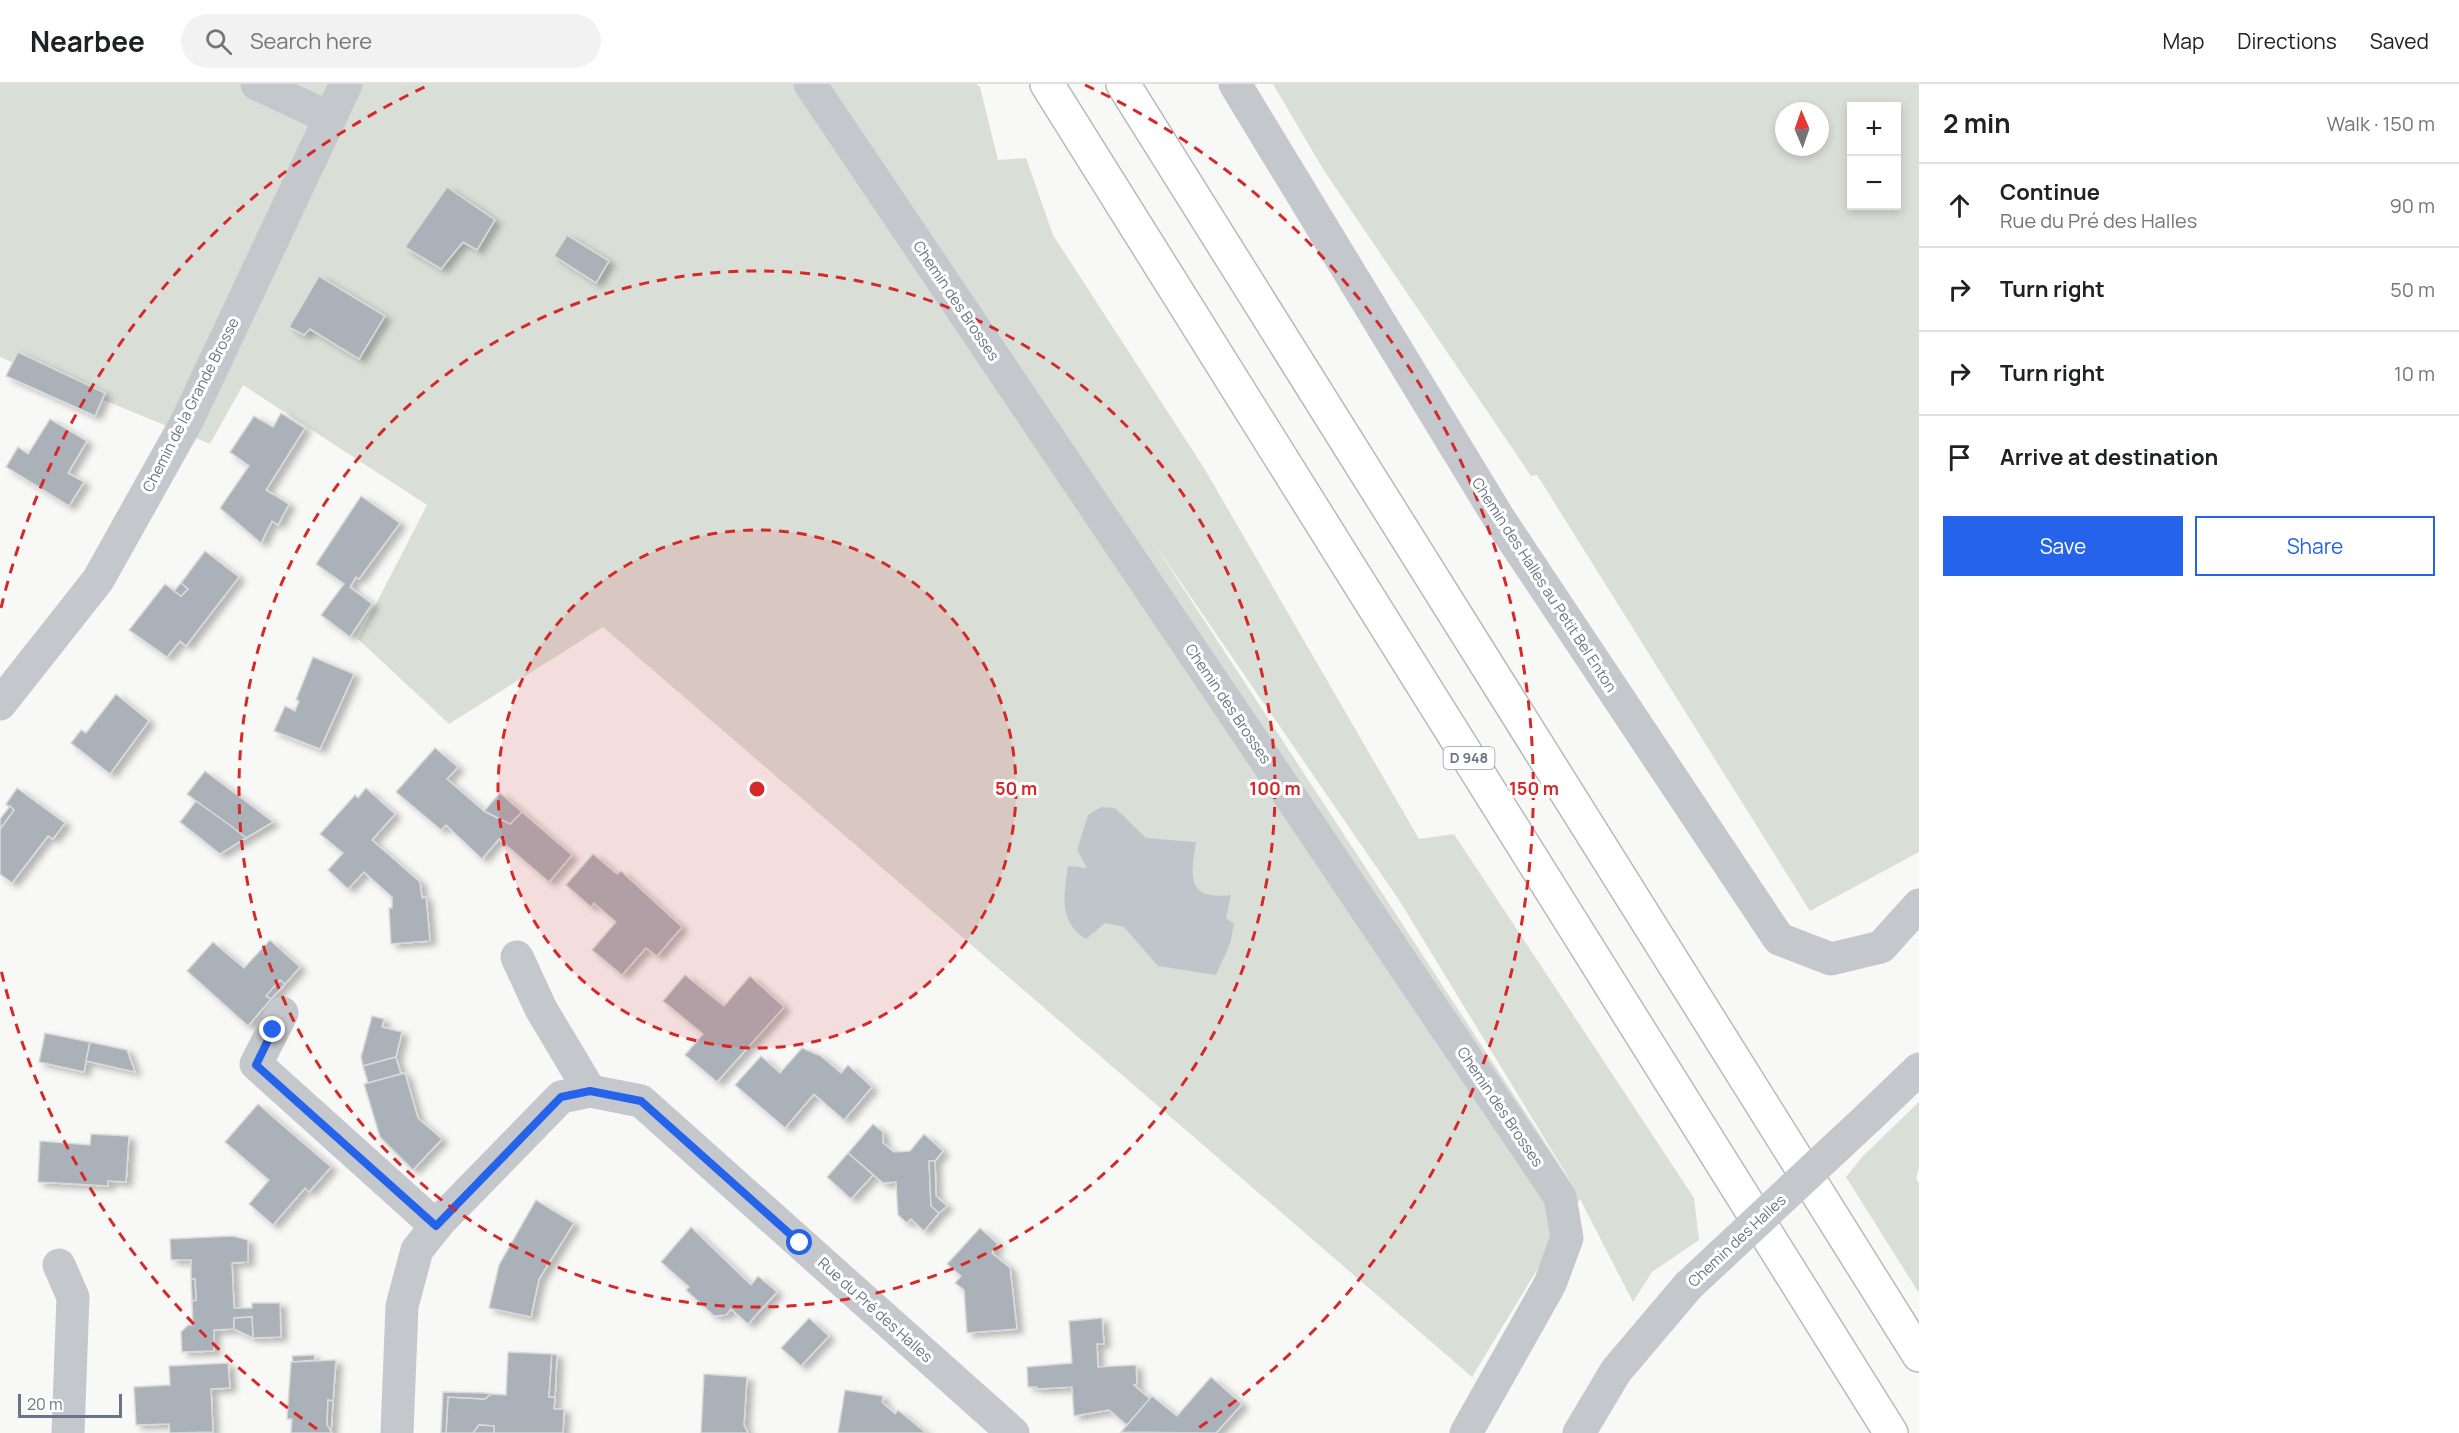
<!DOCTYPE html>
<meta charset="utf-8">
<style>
body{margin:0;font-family:Manrope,sans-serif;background:#f2f2f2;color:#202124}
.controls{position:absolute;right:18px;top:18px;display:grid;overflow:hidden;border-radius:0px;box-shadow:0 3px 9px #0003}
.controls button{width:54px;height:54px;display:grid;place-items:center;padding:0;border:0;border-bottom:2px solid #e0e0e0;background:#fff;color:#202124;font:30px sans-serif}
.compass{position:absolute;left:1775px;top:18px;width:54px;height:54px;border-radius:50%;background:#fff;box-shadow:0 3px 9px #0003;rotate:358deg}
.scale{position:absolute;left:18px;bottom:15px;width:104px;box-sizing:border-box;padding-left:6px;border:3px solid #697584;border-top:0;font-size:16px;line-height:21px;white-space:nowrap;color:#697584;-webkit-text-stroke:4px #fff;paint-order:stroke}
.stop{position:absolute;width:18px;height:18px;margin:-14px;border:4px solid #2563eb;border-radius:50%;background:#fff}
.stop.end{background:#2563eb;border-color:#fff;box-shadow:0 2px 6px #0008}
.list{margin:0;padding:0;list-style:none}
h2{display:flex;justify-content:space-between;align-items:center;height:78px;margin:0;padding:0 24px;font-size:26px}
h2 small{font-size:20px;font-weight:400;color:#757577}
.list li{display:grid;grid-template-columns:39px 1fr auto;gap:18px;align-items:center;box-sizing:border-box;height:84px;padding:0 24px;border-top:2px solid #e0e0e0}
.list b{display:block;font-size:22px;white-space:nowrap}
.list p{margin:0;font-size:20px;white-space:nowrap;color:#757577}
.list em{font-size:20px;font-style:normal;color:#757577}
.actions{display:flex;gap:12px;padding:18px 24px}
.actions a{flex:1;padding:14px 0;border:2px solid #2563eb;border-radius:0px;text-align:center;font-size:21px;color:#2563eb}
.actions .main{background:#2563eb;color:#fff}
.icon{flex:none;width:33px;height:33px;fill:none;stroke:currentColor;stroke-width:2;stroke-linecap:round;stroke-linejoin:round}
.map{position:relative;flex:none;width:1919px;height:1349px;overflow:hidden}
header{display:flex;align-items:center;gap:36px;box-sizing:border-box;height:84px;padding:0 30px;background:#fff;border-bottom:2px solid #e0e0e0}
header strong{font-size:28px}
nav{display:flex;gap:33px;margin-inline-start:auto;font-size:21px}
.search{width:420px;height:54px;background:#f2f2f2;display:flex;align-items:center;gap:15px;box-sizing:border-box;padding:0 21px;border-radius:33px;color:#757577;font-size:22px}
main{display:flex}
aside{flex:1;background:#fff}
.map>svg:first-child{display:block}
</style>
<header>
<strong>Nearbee</strong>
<div class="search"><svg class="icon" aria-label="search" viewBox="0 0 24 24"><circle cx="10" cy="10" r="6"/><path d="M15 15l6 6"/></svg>Search here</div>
<nav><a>Map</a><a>Directions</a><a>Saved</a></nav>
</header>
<main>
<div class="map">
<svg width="1919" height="1349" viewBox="0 0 1919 1349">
<defs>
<filter id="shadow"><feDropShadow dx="6" dy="4" stdDeviation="3" flood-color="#0004"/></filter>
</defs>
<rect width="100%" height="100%" fill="#f8f8f6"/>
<g fill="#d9dfd7" fill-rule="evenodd">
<path d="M0,0H976L980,3L998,76L1026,74L1053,151L1204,384L1419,755L1454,750L1694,1114L1699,1156L1652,1188L1633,1218L1580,1115L1472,1293L603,543L449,640L358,555L427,421L243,301L210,360L0,273ZM1151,455L1399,816L1576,1106Z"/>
<path d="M1273,0H1919V768L1810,827L1537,391L1531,392L1323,85ZM1852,22H1896V122H1852ZM1784,27H1820V63H1784Z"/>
<polygon points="1919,1018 1919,1084 1916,1094 1919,1100 1919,1209 1846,1093 1863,1072"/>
</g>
<path fill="#bec6cb" d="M1101,723L1115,724L1146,754L1196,758C1191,790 1185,817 1231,811L1226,834L1234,840L1230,860L1216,891L1158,882L1124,843L1105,839L1086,855C1058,838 1064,810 1068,782L1087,784L1077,766L1088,731Z"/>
<g fill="#abb1b8" stroke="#d9dad8" stroke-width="1.5" filter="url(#shadow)">
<polygon points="447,103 495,136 477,166 463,158 441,185 405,163"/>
<polygon points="567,151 609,177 596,199 554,172"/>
<polygon points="319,192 385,232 359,275 310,245 304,251 289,243"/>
<polygon points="18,268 105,309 95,332 6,292"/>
<polygon points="281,329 305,344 266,406 289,420 278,441 272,437 261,459 220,424 249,382 230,368 254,332 273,343"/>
<polygon points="50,335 87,357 68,389 84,398 69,422 6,383 18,363 28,370"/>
<polygon points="361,412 400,439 359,495 356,493 350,503 372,520 350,553 321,531 344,500 316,480"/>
<polygon points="205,467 239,493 186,562 180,557 167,573 129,546 165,500 181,512 188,505 181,499"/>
<polygon points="181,499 188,505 181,512 174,507"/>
<polygon points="313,573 354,590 320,665 274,647 285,622 295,627 299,617 296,616"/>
<polygon points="116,610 149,637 110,690 71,659 81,646 86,649"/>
<polygon points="435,664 458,683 447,695 484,727 510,740 522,728 572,771 549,798 499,755 482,775 446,741 441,746 396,708"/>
<polygon points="205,687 248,719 273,738 246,754 187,710"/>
<polygon points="17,704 65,739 53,755 48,752 12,799 0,790 0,745 14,726 6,720"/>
<polygon points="366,704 395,730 372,756 420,798 422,814 426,813 430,857 391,860 389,824 392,824 392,813 364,788 348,805 328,786 343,769 320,750 355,711 358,714"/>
<polygon points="500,709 522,728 510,740 484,727"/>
<polygon points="196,717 231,742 246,754 220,770 180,738"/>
<polygon points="10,722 14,726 0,745 0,735"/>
<polygon points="593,770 617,790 621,787 682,843 657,872 646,864 622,891 592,866 616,838 594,819 591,823 566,801"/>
<polygon points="270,856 300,883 285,900 280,896 266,912 271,915 248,942 187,887 213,858 244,884"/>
<polygon points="685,891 724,922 750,892 784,923 717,998 685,971 703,950 663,917"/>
<polygon points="280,896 285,900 271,915 266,912"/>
<polygon points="372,932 384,935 382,943 402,948 396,973 363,982 361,973"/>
<polygon points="45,949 90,958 84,988 39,978"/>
<polygon points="90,958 127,966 135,988 86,977"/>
<polygon points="802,964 821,972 841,989 848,981 872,1003 844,1036 814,1010 785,1044 735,1001 761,972 780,989"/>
<polygon points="396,973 401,990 368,999 363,982"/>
<polygon points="405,989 418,1034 442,1055 413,1086 380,1053 364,1000"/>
<polygon points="258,1020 331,1083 309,1108 305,1104 273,1141 249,1120 269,1096 225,1058"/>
<polygon points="873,1040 883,1048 883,1059 894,1068 910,1067 924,1050 943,1067 935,1077 929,1077 931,1122 939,1129 924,1147 911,1135 907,1139 898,1131 896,1098 883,1099 848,1069"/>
<polygon points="91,1050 129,1052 126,1098 108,1097 108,1102 38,1098 40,1057 90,1061"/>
<polygon points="848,1069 873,1091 851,1115 827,1093"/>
<polygon points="929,1077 935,1077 936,1112 947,1122 939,1129 931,1122"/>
<polygon points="536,1116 574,1139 539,1195 531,1233 489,1224 499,1181"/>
<polygon points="691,1143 751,1201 758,1192 777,1208 748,1240 731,1225 726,1231 714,1232 686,1206 689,1203 661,1178"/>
<polygon points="980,1144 998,1160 992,1169 1010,1184 1017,1245 967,1249 964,1206 955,1199 961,1192 947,1180"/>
<polygon points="233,1152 248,1156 248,1178 232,1179 234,1224 252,1224 252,1219 280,1219 281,1253 253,1254 252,1233 234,1234 234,1245 214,1246 214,1267 182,1268 181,1248 188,1241 193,1241 192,1217 196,1216 195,1195 191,1195 191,1176 171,1176 170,1155"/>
<polygon points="191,1195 195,1195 196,1216 192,1217"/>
<polygon points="252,1233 253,1254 234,1245 234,1234"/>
<polygon points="809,1234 829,1252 801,1282 781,1264"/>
<polygon points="1102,1234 1104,1260 1097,1260 1098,1283 1136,1281 1137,1300 1134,1301 1150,1315 1127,1341 1109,1326 1074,1332 1072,1303 1037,1305 1037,1303 1028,1303 1027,1283 1072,1279 1069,1237"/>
<polygon points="508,1268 552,1270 549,1313 555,1313 554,1325 564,1325 563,1349 494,1349 494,1342 479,1341 473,1349 446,1349 448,1313 485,1315 491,1310 506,1311"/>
<polygon points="552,1270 557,1271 555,1313 549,1313"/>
<polygon points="314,1271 315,1276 293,1278 292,1272"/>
<polygon points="336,1276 333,1317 328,1316 327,1340 332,1349 291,1349 292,1335 287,1335 291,1278"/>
<polygon points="228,1279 230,1304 211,1305 213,1348 170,1349 169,1340 136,1341 134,1303 170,1301 169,1282"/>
<polygon points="704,1290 747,1293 744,1341 748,1349 701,1349"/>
<polygon points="1211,1293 1242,1320 1216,1349 1121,1348 1152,1312 1177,1332"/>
<polygon points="845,1306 883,1312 882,1318 895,1330 898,1326 926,1349 838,1349"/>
<polygon points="443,1308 485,1309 491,1310 485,1315 448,1313 446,1349 441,1349"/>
<polygon points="328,1316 333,1317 331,1348 327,1340"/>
<polygon points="479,1341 494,1342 494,1349 473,1349"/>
</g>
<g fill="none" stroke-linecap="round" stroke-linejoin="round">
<defs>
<g id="highway">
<polyline points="1047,0 1891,1349"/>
<polyline points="1123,0 1919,1271"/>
</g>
</defs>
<use href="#highway" stroke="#b7babd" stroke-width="36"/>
<g stroke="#c4c7cb" stroke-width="33">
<polyline points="257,0 330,34"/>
<polyline points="810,0 1560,1113 1567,1154 1550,1200 1466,1349"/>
<polyline points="1235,0 1500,436 1779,855 1831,875 1881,863 1919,821"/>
<polyline points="0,620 98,496 187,337 346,0"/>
<polyline points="517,873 541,925 590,1007"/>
<polyline points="282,929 256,980 436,1142"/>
<polyline points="1870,1032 1919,985"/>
<polyline points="59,1181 73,1213 68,1349"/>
<polyline points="397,1349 402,1222 417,1166 441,1136 561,1013 590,1007 641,1017 1013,1349"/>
<polyline points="1579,1349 1616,1287 1688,1202"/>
</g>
<use href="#highway" stroke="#fff" stroke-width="33"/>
<polyline stroke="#c4c7cb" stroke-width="33" points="1688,1202 1870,1032"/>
</g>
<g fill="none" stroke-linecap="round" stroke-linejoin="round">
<polyline stroke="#2563eb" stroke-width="8" points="273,946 256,981 436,1142 561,1013 590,1007 641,1017 800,1159"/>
</g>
<circle cx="757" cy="705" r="259" fill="#d62828" fill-opacity=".12"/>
<g fill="none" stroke="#d62828" stroke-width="3" stroke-dasharray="10 8">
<circle cx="757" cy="705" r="259"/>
<circle cx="757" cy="705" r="518"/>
<path d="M317 1345A777 777 0 0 1 1 886M1 524A777 777 0 0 1 429 1M1085 1A777 777 0 0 1 1197 1345"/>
</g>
<g text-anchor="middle" stroke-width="6" stroke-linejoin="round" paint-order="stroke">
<rect fill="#fff" stroke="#969ea9" stroke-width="1.5" x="1443.5" y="663" width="51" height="22" rx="4.5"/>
<g font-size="14" font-weight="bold" fill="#697584">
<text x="1469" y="679">D 948</text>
</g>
<g font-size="15" fill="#697584" stroke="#fff">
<text transform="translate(956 217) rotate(56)" y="5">Chemin des Brosses</text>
<text transform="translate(191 321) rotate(-63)" y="5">Chemin de la Grande Brosse</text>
<text transform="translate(1544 501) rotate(57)" y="5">Chemin des Halles au Petit Bel Enton</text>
<text transform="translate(1228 620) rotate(56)" y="5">Chemin des Brosses</text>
<text transform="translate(1500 1023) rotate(56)" y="5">Chemin des Brosses</text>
<text transform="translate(1737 1157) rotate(-43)" y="5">Chemin des Halles</text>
<text transform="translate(875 1226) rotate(42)" y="5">Rue du Pré des Halles</text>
</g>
</g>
<circle cx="757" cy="705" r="9" fill="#d62828" stroke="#fff" stroke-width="3"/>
<g font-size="18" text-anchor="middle" font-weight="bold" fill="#d62828" stroke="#fff" stroke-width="6" stroke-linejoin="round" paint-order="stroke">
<text x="1016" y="711">50 m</text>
<text x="1275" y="711">100 m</text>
<text x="1534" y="711">150 m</text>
</g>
</svg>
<div class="controls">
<button>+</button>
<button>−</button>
</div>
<svg class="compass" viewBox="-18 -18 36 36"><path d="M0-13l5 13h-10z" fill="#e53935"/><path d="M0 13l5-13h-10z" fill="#757577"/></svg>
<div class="scale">20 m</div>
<div class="stop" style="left:800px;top:1159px"></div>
<div class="stop end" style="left:273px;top:946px"></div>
</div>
<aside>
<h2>2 min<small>Walk · 150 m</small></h2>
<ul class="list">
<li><svg class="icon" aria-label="ahead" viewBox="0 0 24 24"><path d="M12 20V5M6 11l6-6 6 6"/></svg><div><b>Continue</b><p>Rue du Pré des Halles</p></div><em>90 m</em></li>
<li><svg class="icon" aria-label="right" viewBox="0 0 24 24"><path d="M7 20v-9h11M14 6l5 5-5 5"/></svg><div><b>Turn right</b></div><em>50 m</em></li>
<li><svg class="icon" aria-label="right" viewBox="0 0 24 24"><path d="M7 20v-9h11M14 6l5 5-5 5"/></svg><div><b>Turn right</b></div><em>10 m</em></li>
<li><svg class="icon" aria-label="arrive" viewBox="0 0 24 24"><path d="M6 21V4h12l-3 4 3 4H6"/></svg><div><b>Arrive at destination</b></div></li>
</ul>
<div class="actions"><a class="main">Save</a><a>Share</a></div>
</aside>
</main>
